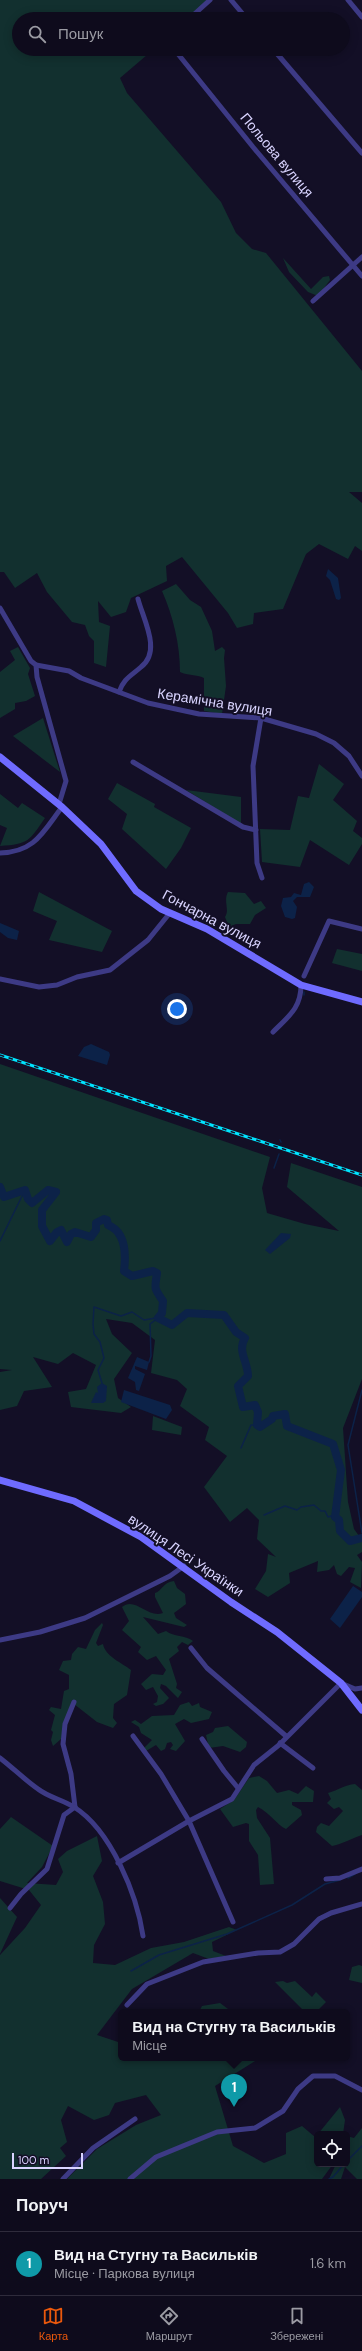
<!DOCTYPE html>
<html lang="uk">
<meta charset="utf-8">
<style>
body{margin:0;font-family:"DM Sans",sans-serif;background:#171425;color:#f1f3f6}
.controls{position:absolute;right:12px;bottom:12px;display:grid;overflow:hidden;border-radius:6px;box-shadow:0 2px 10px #0003}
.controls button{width:36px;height:36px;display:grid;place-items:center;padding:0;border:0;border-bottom:1px solid #2e2b3b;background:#0e0b1c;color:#f1f3f6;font:20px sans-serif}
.scale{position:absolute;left:12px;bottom:10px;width:71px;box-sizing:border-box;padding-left:4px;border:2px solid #d9d4ff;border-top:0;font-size:11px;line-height:14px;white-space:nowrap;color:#d9d4ff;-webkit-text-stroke:3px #130f26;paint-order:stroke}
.you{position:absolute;left:177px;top:1009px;width:14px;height:14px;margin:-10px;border:3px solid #fff;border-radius:50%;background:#1a73e8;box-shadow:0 0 0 6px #1a73e833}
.badge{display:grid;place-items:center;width:26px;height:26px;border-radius:50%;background:#ea580c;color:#fff;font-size:13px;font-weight:700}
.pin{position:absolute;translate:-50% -33px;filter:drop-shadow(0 1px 2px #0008)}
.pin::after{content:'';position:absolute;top:21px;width:14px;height:12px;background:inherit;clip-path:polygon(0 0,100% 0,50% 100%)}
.popup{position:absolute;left:118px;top:2009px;width:232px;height:52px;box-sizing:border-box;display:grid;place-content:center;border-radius:6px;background:#0e0b1c;filter:drop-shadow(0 1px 3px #0005);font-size:13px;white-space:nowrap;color:#9b9ba3}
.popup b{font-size:15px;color:#f1f3f6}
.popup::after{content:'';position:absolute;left:50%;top:100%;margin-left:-8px;border:8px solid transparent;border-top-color:#0e0b1c}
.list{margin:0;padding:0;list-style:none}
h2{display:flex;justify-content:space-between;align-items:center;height:52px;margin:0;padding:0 16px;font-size:17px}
h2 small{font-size:13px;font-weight:400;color:#9b9ba3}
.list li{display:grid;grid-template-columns:26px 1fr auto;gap:12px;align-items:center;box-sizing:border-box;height:64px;padding:0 16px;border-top:1px solid #2e2b3b}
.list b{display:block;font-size:15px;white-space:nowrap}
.list p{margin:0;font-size:13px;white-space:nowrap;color:#9b9ba3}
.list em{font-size:13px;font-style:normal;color:#9b9ba3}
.icon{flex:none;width:22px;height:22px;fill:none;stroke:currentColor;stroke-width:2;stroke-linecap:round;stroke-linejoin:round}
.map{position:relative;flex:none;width:362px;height:2179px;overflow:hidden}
.search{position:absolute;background:#0e0b1c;box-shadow:0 2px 10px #0003;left:12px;right:12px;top:12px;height:44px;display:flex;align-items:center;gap:10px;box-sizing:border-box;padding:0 14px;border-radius:22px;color:#9b9ba3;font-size:15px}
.sheet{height:116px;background:#0e0b1c}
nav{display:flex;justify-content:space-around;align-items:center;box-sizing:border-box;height:56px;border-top:1px solid #2e2b3b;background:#0e0b1c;font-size:11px;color:#9b9ba3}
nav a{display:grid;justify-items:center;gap:2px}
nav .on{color:#ea580c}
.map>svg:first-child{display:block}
</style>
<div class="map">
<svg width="362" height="2179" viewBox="0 0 362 2179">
<rect width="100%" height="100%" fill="#130f26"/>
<g fill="#12302f">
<polygon points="0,0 210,0 188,19 19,19 19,49 154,49 120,78 127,93 221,202 236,233 252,249 266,253 362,371 362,492 349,492 362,503 362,551 355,546 348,559 319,544 306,554 283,609 254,613 253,624 237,628 228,613 182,557 166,566 167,581 131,598 126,612 111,617 98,601 99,622 110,626 106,667 94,663 94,641 89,636 85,625 72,622 47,592 37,573 15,588 4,572 0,572"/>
<polygon points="283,258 311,289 323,277 329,276 330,280 318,296 308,292 289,272"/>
<path d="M176,584L190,600L201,607L212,631L215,651L222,647L225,650L224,658L226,686L222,714L204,711V678C196,674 188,676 180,672C180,644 173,616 162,591Z"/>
<polygon points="18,647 30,668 28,674 35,696 26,701 15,703 15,709 0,718 0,672 15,660 10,651"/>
<polygon points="43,718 60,772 13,736"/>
<polygon points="319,764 344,784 333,800 357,821 353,831 362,838 362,844 349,865 310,840 300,867 262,862 260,829 290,830 298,796 309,798"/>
<polygon points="117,783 155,804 154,807 191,828 181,848 166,869 122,829 127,814 108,799"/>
<polygon points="186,790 241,797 241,824"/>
<path d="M0,794L18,808L22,803L45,818C29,841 29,844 0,846L7,828L0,825Z"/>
<polygon points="39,892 112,931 102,952 49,940 57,921 33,911"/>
<path d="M228,892L245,893L254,904L261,901L266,908L255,915L250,924H236L229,927L225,917C230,910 223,901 228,892Z"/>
<polygon points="337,949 362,954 362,971 332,963"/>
<polygon points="0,1064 270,1157 262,1188 267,1213 305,1224 339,1231 287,1187 291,1163 362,1187 362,1379 343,1428 348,1502 354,1529 362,1540 362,1552 357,1555 362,1562 361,1588 350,1582 355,1568 349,1567 341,1576 337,1574 334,1565 329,1570 317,1572 318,1561 289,1573 290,1583 268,1597 255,1589 266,1571 268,1554 276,1557 257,1539 259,1520 247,1508 230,1522 204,1487 227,1456 205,1440 209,1427 180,1406 187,1389 177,1380 151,1373 155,1340 132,1323 106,1319 112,1334 132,1353 114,1379 118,1398 131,1407 121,1413 71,1407 68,1392 86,1389 96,1365 73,1353 58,1364 33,1357 52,1387 24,1391 17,1406 0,1410 0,1372 12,1370 0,1369"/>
<polygon points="153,1416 182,1427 181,1435 152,1430"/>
<path d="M174,1581L177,1588L185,1594L186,1604L174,1613L176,1618L187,1625L184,1627L143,1617L158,1634L166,1631C174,1637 185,1635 193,1641L188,1645L182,1642L177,1647L179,1651L169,1659L177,1684L176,1688L182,1692L178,1698L166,1686L161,1684L160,1688L169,1698L163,1704L156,1706L153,1704L157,1702L158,1696L153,1687L146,1690L141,1684L152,1674L163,1675L166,1670L156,1656L147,1660L138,1652L141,1647L122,1630L129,1621L122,1607C135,1596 148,1619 163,1613L155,1597V1593C162,1591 163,1582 174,1581Z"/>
<path d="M102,1623L103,1625L96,1643L98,1646L103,1644C105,1656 122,1663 131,1670L127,1695L114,1704L113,1718L117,1723L113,1728L97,1722L74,1704L61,1739L53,1746L51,1740L53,1732L51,1730L55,1715L49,1710L51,1707L61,1709L64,1691L69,1689V1675L59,1670L63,1661L71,1660L72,1654L78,1647L86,1649L95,1630Z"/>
<polygon points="189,1702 192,1706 199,1703 200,1707 212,1712 209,1719 191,1723 184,1719 175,1724 185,1741 176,1751 170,1749 173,1745 171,1742 167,1743 165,1749 161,1751 156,1745 146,1751 144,1748 152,1740 141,1733 139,1727 131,1722 135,1720 141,1724 152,1716 174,1715 180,1705"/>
<polygon points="228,1726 247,1742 246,1747 240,1752 223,1746 209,1748 206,1735 213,1732 215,1728"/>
<path d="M259,1776L267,1781L277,1793L289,1790L298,1794L306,1786L314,1791L313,1802H292V1805L301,1810L302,1815L286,1829C277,1825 270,1813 258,1807L256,1810L257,1818L270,1838L274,1884L260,1885L258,1855L249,1841V1824L246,1823L233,1827L220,1809L234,1800L249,1778Z"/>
<path d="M355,1784L362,1790V1835C353,1838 340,1845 332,1846L316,1832L317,1827L321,1823L329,1826L343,1811L339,1807L334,1809L327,1803L331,1799L328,1793C339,1790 344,1785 355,1784Z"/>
<polygon points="11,1817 53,1846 42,1867 27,1883 56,1885 63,1872 58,1859 67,1851 97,1836 102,1861 93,1876 103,1902 105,1924 94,1945 93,1963 115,1965 151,1948 184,1942 229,1927 237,1930 212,1942 213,1951 226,1956 209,1959 193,1953 132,1989 97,2035 121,2043 121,2058 260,2058 215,2086 233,2146 264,2163 286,2154 286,2133 302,2126 315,2137 317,2135 317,2164 333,2164 322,2179 67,2179 97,2149 136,2125 161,2115 146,2095 115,2103 109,2115 94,2120 68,2106 61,2120 67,2142 60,2148 66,2156 41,2179 0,2179 0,1955 25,1928 41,1905 29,1890 0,1881 0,1829"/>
<polygon points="0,1898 17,1917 0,1954"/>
<polygon points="359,1965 362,1966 362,1983 349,1980 352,1967"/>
<polygon points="283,1981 287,1983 295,1981 312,1997 316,1992 326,2002 316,2012 305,2012 275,1982"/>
<polygon points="220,2003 232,2012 199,2012 202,2006"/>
<polygon points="340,2107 345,2120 343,2134 318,2134"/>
<polygon points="362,2128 362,2179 357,2179 345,2167 341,2179 329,2179 336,2164 347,2164 347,2136 354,2138"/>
</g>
<g fill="#0c2248">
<polygon points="328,569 338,578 341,598 339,600 336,599 330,580 326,576"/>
<polygon points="309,882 314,887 310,897 297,897 293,901 297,907 295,918 292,919 285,917 281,906 283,898 291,897 294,893 301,895 304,884"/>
<polygon points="0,923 19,931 17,940 8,938 0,932"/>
<polygon points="91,1044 109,1052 110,1055 107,1065 78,1056 84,1047"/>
<polygon points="281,1233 291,1234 290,1238 270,1254 265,1250"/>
<polygon points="137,1357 149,1362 147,1370 135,1366 135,1369 145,1374 139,1391 136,1390 135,1382 128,1378"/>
<polygon points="102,1383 107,1386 106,1401 103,1403 91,1403 96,1392 98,1393 97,1387"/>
<polygon points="124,1390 170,1405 172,1410 166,1419 121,1402"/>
<polygon points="353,1586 362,1592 362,1597 340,1628 330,1619"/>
</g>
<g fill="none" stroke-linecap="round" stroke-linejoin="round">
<g stroke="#0c2248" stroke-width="1.5">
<polyline points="304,992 304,995"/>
<polyline points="280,1140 281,1142"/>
<polyline points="274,1168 279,1154"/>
<polyline points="0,1241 25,1190"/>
<polyline points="149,1362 151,1356 150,1324 158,1318"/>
<polyline points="102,1383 98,1370 104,1358 100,1342 94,1334 93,1324 94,1307 121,1316 132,1312 144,1320 156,1318"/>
<polyline points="362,1390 348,1445 362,1533"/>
<polyline points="241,1448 251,1425 257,1425"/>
<polyline points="264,1515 285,1506 297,1510 301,1507 314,1505 321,1511 325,1511 328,1517 331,1516 333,1519 335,1517"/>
<polyline points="348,1878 355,1874"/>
<polyline points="131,1971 159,1955 227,1934 292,1905 325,1884 340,1880"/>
<polyline points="347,2161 362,2146"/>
<polyline points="329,2179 333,2177 344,2164"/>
</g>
<path stroke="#0c2248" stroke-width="8" d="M0,1187L4,1197L25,1190L28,1199L32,1203L48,1190L56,1192L42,1210V1226L50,1241L57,1232L61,1230L67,1242L71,1234L75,1232L91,1237L96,1230V1223L104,1219L107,1220L108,1225C126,1232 126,1255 124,1271L132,1276L153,1271L157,1273C155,1288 153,1287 163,1301L162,1313L158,1318L172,1325L187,1313L224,1315L236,1332L245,1338C237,1351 248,1362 248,1376L238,1386L243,1407L255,1405L258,1412L257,1425L260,1427L272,1419L273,1416L285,1414L287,1426L333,1444L341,1470L335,1517L339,1520L340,1531L350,1541L362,1538"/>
<g stroke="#3d3a85" stroke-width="5">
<polyline points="231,0 247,19"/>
<polyline points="348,0 362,17"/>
<polyline points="189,19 210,0"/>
<polyline points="174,49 253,147 362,276"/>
<polyline points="273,49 362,153"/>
<polyline points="313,301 362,257"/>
<polyline points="0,608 31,661 36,665 37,677 66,781 59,804"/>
<polyline points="36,665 69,671 81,678 148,703 199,714 261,718 316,734 334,743 349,756 362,776"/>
<path d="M119,692C124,678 131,676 141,667C162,651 143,619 138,599"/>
<polyline points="261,718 253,766 257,863 262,878"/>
<polyline points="133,762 243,827 256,830"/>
<path d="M0,853C35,852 43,832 62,807"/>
<polyline points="304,976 329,921 362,929"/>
<polyline points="0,979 39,987 57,985 77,977 110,970 148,940 169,914"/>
<path d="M273,1032C289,1016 301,1008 301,985"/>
<polyline points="0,1640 40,1632 85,1618 170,1576 184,1566"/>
<polyline points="191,1648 207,1668 286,1736"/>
<polyline points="74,1702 65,1724 63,1744 71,1774 75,1807"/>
<polyline points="133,1736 161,1774 189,1821 233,1922"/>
<polyline points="202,1739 224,1771 238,1788"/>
<polyline points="280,1743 313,1768"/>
<path d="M0,1758C13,1768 25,1780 38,1789C48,1797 63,1800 74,1807C111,1830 137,1895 143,1936"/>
<polyline points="118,1863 189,1821 232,1799 254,1765 279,1745 341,1683 355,1689 362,1688"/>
<polyline points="326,1879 340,1878 362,1869"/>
<polyline points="10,1908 21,1894 47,1869 64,1815 75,1807"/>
<polyline points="127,2005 147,1984 203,1962 258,1953 280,1952 294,1944 319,1919 331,1913 362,1904"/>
<polyline points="63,2179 93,2148 135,2119"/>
<polyline points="130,2179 156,2157 217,2132 255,2128 283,2111 298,2089 313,2076 335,2076 362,2090"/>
</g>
<g stroke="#6f6bff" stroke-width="7">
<polyline points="0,757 62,807 101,844 136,891 161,909 207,929 301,985 362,1002"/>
<polyline points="0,1480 74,1501 141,1537 231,1602 277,1632 341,1683 362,1710"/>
</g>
<defs>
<polyline id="rail" points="0,1055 362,1175"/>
</defs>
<use href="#rail" stroke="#00e5ff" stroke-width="3"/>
<use href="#rail" stroke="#130f26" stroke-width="1.5" stroke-dasharray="4.5" stroke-linecap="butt"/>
</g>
<g text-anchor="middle" stroke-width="4" stroke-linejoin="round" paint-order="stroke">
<g font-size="14" fill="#d9d4ff" stroke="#130f26">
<text transform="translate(277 155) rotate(50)" y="5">Польова вулиця</text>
<text transform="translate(215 702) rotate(9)" y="5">Керамічна вулиця</text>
<text transform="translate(212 919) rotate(28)" y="5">Гончарна вулиця</text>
<text transform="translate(186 1555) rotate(34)" y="5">вулиця Лесі Українки</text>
</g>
</g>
</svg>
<div class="controls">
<button><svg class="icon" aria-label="locate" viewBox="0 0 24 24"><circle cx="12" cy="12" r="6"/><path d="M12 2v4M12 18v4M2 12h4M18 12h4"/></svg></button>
</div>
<div class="scale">100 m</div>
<div class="you"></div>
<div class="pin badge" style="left:234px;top:2107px;background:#0f9aa8">1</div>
<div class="popup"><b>Вид на Стугну та Васильків</b>Місце</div>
<div class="search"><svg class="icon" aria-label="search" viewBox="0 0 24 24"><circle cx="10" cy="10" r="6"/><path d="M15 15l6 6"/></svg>Пошук</div>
</div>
<section class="sheet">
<h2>Поруч<small></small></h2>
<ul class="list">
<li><span class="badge" style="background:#0f9aa8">1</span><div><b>Вид на Стугну та Васильків</b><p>Місце · Паркова вулиця</p></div><em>1.6 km</em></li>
</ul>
</section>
<nav>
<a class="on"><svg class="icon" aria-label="map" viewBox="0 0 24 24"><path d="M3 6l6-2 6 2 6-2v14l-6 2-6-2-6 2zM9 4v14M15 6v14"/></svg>Карта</a>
<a><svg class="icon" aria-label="directions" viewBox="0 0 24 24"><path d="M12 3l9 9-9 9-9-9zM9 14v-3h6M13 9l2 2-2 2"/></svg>Маршрут</a>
<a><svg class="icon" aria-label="saved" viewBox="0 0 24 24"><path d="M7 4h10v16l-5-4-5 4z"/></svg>Збережені</a>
</nav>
